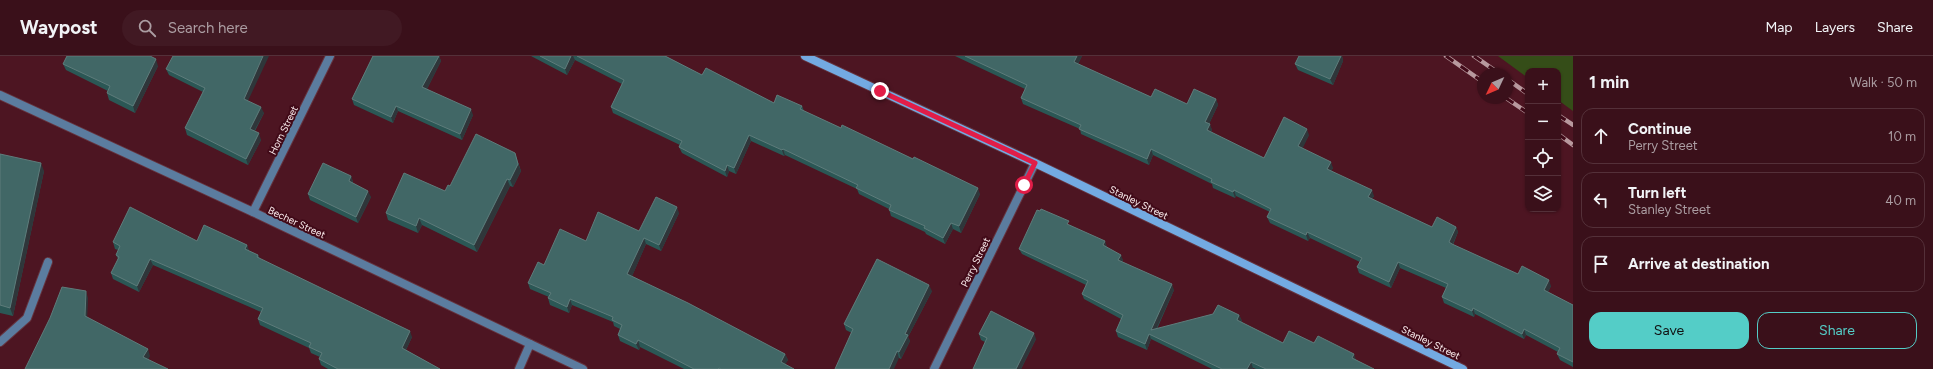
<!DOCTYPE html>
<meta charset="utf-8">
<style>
body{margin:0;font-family:Figtree,sans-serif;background:#411923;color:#f1f3f6}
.controls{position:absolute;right:12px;top:12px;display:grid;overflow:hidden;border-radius:8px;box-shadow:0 1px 3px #0004}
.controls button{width:36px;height:36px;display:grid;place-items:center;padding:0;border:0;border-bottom:1px solid #543039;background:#3a101a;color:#f1f3f6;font:20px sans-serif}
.compass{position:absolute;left:1477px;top:12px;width:36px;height:36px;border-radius:50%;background:#3a101a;box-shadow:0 1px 3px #0004;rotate:226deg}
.stop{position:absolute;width:12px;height:12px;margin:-9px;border:3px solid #e11d48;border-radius:50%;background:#fff}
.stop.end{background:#e11d48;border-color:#fff;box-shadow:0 1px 4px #0008}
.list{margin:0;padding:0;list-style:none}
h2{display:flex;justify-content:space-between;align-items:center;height:52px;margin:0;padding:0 16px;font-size:17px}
h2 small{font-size:13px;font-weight:400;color:#ab9da2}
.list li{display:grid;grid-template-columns:26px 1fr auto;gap:12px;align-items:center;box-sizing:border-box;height:56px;margin:0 8px 8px;padding:0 8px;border:1px solid #543039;border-radius:12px}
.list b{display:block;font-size:15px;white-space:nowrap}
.list p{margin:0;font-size:13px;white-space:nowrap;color:#ab9da2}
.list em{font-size:13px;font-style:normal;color:#ab9da2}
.actions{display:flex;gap:8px;padding:12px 16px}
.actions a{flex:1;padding:9px 0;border:1px solid #54cdc7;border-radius:12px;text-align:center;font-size:14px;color:#54cdc7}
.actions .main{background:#54cdc7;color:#111}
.icon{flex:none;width:22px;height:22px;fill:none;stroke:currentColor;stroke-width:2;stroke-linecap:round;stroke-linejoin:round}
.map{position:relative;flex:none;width:1573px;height:313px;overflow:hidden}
header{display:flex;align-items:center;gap:24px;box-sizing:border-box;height:56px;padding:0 20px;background:#3a101a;border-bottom:1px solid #543039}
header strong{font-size:19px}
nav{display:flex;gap:22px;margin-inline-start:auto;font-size:14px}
.search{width:280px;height:36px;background:#411923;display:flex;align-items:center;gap:10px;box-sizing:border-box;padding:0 14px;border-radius:22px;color:#ab9da2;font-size:15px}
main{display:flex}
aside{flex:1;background:#3a101a}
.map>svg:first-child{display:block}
</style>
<header>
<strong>Waypost</strong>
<div class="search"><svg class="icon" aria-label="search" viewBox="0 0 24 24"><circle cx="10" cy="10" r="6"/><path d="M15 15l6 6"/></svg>Search here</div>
<nav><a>Map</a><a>Layers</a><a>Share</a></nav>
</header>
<main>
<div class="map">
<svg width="1573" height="313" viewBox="0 0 1573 313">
<rect width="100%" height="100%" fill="#4d1522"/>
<polygon fill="#354d18" points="1498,0 1573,0 1573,55 1558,44 1558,15 1528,15 1528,22"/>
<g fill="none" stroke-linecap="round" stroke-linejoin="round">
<defs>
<polyline id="service" points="0,286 27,262 48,206"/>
<g id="minor">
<polyline points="0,39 253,156 583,313"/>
<polyline points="253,156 330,0"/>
<polyline points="519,313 530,288"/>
<polyline points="934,313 1035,107"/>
</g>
<polyline id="secondary" points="805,0 1035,107 1463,313"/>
</defs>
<use href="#service" stroke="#65333e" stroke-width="10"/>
<use href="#minor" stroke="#65333e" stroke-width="10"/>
<use href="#secondary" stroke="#65333e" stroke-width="10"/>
<use href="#service" stroke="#5b7c9f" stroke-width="8"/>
<use href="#minor" stroke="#5b7c9f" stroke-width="8"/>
<use href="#secondary" stroke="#73aae2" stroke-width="8"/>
<defs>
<g id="rail">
<polyline points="1446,0 1483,26"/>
<polyline points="1474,0 1500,18"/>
<polyline points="1507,23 1528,38"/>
<polyline points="1506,42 1528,57"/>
<polyline points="1558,59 1573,69"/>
<polyline points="1558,78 1573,89"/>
</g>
</defs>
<use href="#rail" stroke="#b8999e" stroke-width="4.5"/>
<use href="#rail" stroke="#410a18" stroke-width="3" stroke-dasharray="9" stroke-linecap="butt"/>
</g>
<g fill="#2b5755">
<polygon points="373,0 439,0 441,5 427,33 473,59 462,84 398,55 393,67 354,49 352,43"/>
<polygon points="531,0 665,0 702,19 774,47 802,50 804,55 980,138 961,177 953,173 945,188 926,178 925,176 891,160 889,153 859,138 857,133 785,99 784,100 751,85 736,118 729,115 727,121 682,97 679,91 680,89 613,57 611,51 622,28 575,4 567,19"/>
<polygon points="955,0 1082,0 1078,8 1151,41 1187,48 1216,43 1218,49 1209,68 1212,74 1211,76 1264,102 1309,79 1302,92 1333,112 1331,115 1374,140 1372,143 1432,171 1456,171 1458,176 1453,189 1518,218 1551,230 1548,236 1573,249 1573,311 1560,304 1557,298 1558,296 1526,279 1524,283 1475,258 1474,261 1444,247 1442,241 1446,232 1400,212 1391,232 1359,217 1357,211 1360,206 1310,182 1308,185 1270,167 1267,161 1270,156 1236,140 1235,142 1213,132 1212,128 1153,99 1149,109 1081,78 1080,73 1023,48 1021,42 1025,33"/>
<polygon points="1299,0 1342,0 1343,5 1333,29 1298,14 1295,8"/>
<polygon points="63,8 158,10 135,57 109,44 107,37 108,35 66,14"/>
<polygon points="166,13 248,45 264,57 255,75 261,84 248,109 187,79 185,72 203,36 169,19"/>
<polygon points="515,97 521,115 513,131 510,130 477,196 422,169 418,177 388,164 386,157 445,135 450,130"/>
<polygon points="0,98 44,115 13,260 0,257"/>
<polygon points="351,120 353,126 353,127 371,141 358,167 310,144 308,138"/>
<polygon points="679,157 661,195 646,188 632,220 785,298 788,304 785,308 794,313 684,313 640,291 639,294 620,285 618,279 620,273 614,270 613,266 572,249 569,257 550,249 548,242 549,241 530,233 528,227 544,209 586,185 639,175"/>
<polygon points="1070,169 1107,192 1123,204 1122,206 1174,234 1157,273 1239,259 1242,265 1241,266 1283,287 1314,287 1356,304 1374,313 1256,313 1253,312 1252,313 1212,313 1151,283 1147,294 1118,281 1116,275 1121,263 1084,243 1082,238 1086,229 1022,198 1019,193"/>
<polygon points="197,185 247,189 249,195 258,199 260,203 412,281 406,294 440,313 328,313 321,309 319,303 320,301 311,297 309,292 260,269 258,263 261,256 153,209 139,236 113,223 111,217 118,203 116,199 118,194 115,193 113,186"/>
<polygon points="932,235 908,281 910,285 901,303 846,274 844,268"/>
<polygon points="979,278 1036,283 1021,313 973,313 985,286 981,284"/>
</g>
<g fill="#2f363a">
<polygon points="263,0 269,0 246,49 244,43"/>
<polygon points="439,0 441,5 425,37 422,31"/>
<polygon points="571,0 573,0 575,4 567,19 565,13"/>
<polygon points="1077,0 1082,0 1076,12 1074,6"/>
<polygon points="1341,0 1342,0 1343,5 1333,29 1330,23"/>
<polygon points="156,3 158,10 135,57 133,50"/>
<polygon points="1216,43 1218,49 1207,72 1205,66"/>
<polygon points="396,50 398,55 393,67 391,61"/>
<polygon points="261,51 264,57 252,79 250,73"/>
<polygon points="471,53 473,59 462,84 460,78"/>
<polygon points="1210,68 1212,74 1209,80 1207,74"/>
<polygon points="1307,73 1309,79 1301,96 1298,90"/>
<polygon points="259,77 261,84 248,109 246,103"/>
<polygon points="749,79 751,85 736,118 734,112"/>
<polygon points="783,93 785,99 784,100 782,94"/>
<polygon points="1151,93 1153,99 1149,109 1147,103"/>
<polygon points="1331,106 1333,112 1329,119 1327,113"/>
<polygon points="41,107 44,115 13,260 10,252"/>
<polygon points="518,108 521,115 513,131 510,124"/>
<polygon points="727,109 729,115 727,121 725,115"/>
<polygon points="351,120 353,126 351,131 349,125"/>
<polygon points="507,123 510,130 477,196 474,189"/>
<polygon points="978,132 980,138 961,177 959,170"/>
<polygon points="1234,134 1236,140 1235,142 1233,136"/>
<polygon points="1372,134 1374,140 1370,147 1368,141"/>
<polygon points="368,135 371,141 358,167 356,161"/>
<polygon points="677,151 679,157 661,195 659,189"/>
<polygon points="419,162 422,169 418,177 416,170"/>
<polygon points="951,167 953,173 945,188 943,182"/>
<polygon points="1456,171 1458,176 1451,192 1449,186"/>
<polygon points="1307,176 1310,182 1308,185 1306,179"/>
<polygon points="644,182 646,188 630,225 627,218"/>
<polygon points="1105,185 1107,191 1103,189"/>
<polygon points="247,189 249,195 247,200 245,193"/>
<polygon points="1121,199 1123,204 1120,210 1118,204"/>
<polygon points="150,203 153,209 139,236 137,230"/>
<polygon points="1398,206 1400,212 1391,232 1389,226"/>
<polygon points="1549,224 1551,230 1546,240 1544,234"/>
<polygon points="1172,228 1174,234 1153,280 1151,274"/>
<polygon points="929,229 932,235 908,281 910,285 901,303 899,296 905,278"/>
<polygon points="86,235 88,242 87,267 85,260"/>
<polygon points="570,243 572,249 569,257 567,251"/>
<polygon points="1473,252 1475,258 1474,261 1472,255"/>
<polygon points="1239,259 1242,265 1239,269 1237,264"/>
<polygon points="1524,273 1526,279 1524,283 1522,278"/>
<polygon points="410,275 412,281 404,298 402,292"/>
<polygon points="1034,277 1036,283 1021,313 1016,313"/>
<polygon points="1149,278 1151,283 1147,294 1145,288"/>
<polygon points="638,284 640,291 639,294 636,288"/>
<polygon points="148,293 150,300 146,308 143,301"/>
<polygon points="897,295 899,302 894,313 889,313"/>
<polygon points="785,298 788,304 783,312 781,306"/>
<polygon points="1354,298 1356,304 1352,302"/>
<polygon points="1251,306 1253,312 1252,313 1247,313"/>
</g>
<g fill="#416766" stroke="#5e7c7b">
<polygon points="67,0 150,0 156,3 133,50 107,37 110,30 63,8"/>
<polygon points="173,0 263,0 244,43 261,51 250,73 259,77 246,103 185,72 205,32 166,13"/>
<polygon points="373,0 439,0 422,31 471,53 460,78 396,50 391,61 352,43"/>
<polygon points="540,0 571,0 565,13"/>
<polygon points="577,0 665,0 702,19 706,12 774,47 777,39 802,50 800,53 841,72 842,69 913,103 914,101 978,132 959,170 951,167 943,182 924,172 925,170 889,154 891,149 856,132 858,129 783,93 782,94 749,79 734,112 727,109 725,115 679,91 682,85 611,51 624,24"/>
<polygon points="965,0 1077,0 1074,6 1151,41 1155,33 1187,48 1194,33 1216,43 1205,66 1210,68 1207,74 1264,102 1284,61 1307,73 1298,90 1331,106 1327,113 1372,134 1368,141 1432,171 1437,161 1456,171 1449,186 1452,188 1518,218 1522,210 1549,224 1544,234 1573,249 1573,306 1557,298 1560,292 1524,273 1522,278 1473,252 1472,255 1442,241 1448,228 1398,206 1389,226 1357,211 1362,202 1307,176 1306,179 1267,161 1271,153 1234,134 1233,136 1211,126 1212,123 1151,93 1147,103 1079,73 1081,69 1021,42 1027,29"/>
<polygon points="1299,0 1341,0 1330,23 1295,8"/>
<polygon points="476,78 515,97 518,108 510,124 507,123 474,189 419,162 416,170 386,157 404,117 445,135 448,129 450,130"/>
<polygon points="0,98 41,107 10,252 0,249"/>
<polygon points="323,107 351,120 349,125 368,135 356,161 308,138"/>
<polygon points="656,141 677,151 659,189 644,182 627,218 688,247 785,298 781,306 794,313 721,313 719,312 718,313 694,313 638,284 636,288 618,279 622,269 612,264 613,261 570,243 567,251 548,242 551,237 528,227 538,206 544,209 560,173 586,185 598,156 639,175"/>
<polygon points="130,151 197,185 204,169 247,189 245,193 258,199 257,201 410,275 402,292 440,313 338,313 319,303 322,297 309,291 311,287 258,263 263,252 150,203 137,230 111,217 119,201 116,199 120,190 113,186"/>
<polygon points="1041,153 1069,165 1067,168 1105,185 1103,189 1121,199 1118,204 1172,228 1151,274 1213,258 1218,249 1239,259 1237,264 1283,287 1289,275 1314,287 1318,280 1354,298 1352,302 1374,313 1266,313 1251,306 1247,313 1222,313 1149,278 1145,288 1116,275 1123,259 1082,238 1088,225 1019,193 1037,154 1040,155"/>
<polygon points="877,203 929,229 905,278 908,279 899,296 897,295 889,313 835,313 853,273 844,268"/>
<polygon points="62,231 86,235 85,260 148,293 143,301 168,313 25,313 50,262"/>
<polygon points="991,255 1034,277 1016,313 973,313 987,282 979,278"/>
</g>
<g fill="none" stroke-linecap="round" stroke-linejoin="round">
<polyline stroke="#e11d48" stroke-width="5" points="880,35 1035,107 1024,129"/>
</g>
<g text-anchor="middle" stroke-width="4" stroke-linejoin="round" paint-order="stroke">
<g font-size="10" fill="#fbeced" stroke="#410a18">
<text transform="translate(283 74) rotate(-64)" y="4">Horn Street</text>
<text transform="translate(1139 146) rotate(26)" y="4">Stanley Street</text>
<text transform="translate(297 166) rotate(25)" y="4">Becher Street</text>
<text transform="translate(975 206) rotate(-64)" y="4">Perry Street</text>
<text transform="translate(1431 286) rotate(26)" y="4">Stanley Street</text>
</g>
</g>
</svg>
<div class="controls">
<button>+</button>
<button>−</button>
<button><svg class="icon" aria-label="locate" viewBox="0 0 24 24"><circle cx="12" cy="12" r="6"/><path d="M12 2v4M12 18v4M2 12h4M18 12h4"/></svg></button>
<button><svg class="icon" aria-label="layers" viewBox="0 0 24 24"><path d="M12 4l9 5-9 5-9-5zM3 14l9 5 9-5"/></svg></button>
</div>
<svg class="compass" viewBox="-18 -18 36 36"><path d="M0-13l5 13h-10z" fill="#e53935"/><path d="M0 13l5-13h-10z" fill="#ab9da2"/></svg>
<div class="stop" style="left:1024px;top:129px"></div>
<div class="stop end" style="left:880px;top:35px"></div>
</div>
<aside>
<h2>1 min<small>Walk · 50 m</small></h2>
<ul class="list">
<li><svg class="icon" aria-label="ahead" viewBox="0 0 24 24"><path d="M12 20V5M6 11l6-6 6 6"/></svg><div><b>Continue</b><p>Perry Street</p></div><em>10 m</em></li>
<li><svg class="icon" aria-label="left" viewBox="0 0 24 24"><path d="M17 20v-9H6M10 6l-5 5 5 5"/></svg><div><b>Turn left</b><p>Stanley Street</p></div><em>40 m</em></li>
<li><svg class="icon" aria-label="arrive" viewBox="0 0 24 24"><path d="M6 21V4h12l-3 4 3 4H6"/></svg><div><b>Arrive at destination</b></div></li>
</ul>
<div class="actions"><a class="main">Save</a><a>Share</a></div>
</aside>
</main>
